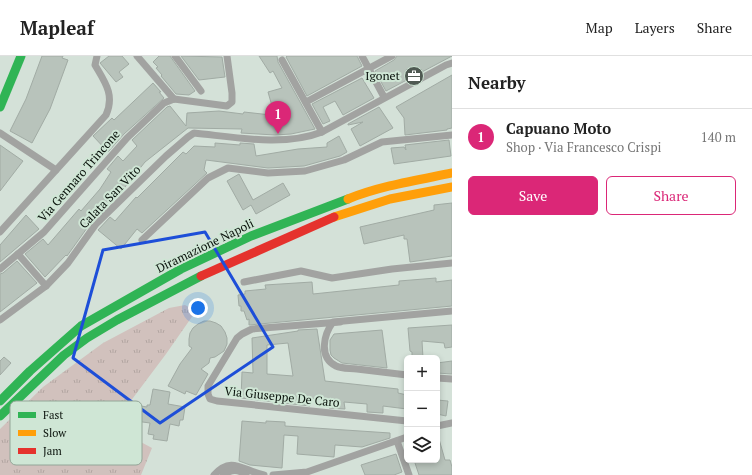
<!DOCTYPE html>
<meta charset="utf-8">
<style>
body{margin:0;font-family:"PT Serif",serif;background:#f6f6f6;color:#222}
.controls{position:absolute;right:12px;bottom:12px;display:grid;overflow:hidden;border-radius:6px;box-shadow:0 2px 6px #0003}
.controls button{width:36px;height:36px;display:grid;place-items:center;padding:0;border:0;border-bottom:1px solid #e0e0e0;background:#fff;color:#222;font:20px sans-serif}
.you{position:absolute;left:198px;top:252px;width:14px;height:14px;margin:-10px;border:3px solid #fff;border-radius:50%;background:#1a73e8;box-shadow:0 0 0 6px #1a73e833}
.badge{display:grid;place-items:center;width:26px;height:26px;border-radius:50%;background:#db2777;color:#fff;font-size:13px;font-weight:700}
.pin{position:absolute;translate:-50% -33px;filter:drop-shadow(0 1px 2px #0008)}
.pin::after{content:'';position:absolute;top:21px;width:14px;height:12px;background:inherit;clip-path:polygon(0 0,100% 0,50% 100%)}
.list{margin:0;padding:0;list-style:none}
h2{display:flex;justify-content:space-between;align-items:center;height:52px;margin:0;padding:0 16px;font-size:17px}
h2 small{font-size:13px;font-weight:400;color:#767676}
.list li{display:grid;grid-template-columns:26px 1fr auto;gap:12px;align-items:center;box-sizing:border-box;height:56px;padding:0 16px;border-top:1px solid #e0e0e0}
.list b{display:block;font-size:15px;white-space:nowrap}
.list p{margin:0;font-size:13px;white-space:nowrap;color:#767676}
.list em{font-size:13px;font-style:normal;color:#767676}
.actions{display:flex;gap:8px;padding:12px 16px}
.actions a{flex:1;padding:9px 0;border:1px solid #db2777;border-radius:6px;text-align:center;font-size:14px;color:#db2777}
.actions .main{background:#db2777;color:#fff}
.icon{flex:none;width:22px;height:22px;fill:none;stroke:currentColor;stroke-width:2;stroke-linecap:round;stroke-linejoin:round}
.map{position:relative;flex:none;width:452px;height:419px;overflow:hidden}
header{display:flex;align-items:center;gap:24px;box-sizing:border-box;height:56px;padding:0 20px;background:#fff;border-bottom:1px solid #e0e0e0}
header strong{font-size:19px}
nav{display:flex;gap:22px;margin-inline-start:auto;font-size:14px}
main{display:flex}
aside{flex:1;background:#fff}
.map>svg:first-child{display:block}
</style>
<header>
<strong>Mapleaf</strong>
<nav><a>Map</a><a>Layers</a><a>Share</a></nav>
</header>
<main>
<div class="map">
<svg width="452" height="419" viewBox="0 0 452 419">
<defs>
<pattern id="grass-tufts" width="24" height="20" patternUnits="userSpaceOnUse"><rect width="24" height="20" fill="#d1c1bd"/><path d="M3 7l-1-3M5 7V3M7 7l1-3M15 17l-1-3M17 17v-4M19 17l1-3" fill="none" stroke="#b2a5a1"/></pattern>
</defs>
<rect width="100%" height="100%" fill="#d4e1d8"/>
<polygon fill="url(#grass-tufts)" points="185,249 196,255 166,298 127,350 126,378 152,392 141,419 0,419 0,373 43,331 103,287 169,252"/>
<g fill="#b8c3bb" stroke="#a1aba4" fill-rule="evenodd">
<polygon points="42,0 63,0 62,2 68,4 50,53 32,87 10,75 26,43"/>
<polygon points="109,0 122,0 129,8 119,16 123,21 116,26 100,7"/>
<polygon points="159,0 170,0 195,35 189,39 176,38 161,20 162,19 156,12 158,11 153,6"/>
<polygon points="181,0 222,1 225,21 199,24"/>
<polygon points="259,0 277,0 278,6 315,73 291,78 275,79 241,77 242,73 188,72 145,106 121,136 92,165 67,200 66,199 45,221 25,198 43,183 48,189 79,153 81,155 100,133 111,116 107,113 118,100 123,105 137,90 132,84 167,51 170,50 186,70 187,57 219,55 243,58 244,56 271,59 272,50 268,36 282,32 273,15 270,17"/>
<polygon points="287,0 357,0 362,10 307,40 286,1"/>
<polygon points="397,0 452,0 386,35 375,15 394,4"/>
<polygon points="452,19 452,72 447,73 447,74 405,79 404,62 396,51"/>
<polygon points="362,22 374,42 343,59 335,45 323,51 330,65 323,68 312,48"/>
<polygon points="153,27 161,36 159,36 164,42 124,78 108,96 93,80 112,62 114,64"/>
<polygon points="379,51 393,72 360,90 351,73 363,66 348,69 348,68"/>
<polygon points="339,80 347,96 340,100 304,110 268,112 206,104 204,114 207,117 142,177 137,173 121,193 98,174 110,161 115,165 136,141 137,142 183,96 186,98 194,90 215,91 215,87 240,89 240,87 254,88 256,100 298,93 327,91 327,87"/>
<polygon points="449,84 451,100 394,108 391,92 404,91 406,94 405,89"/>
<polygon points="0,89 23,105 0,135"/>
<polygon points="239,118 253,144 283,127 290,139 256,158 251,149 243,154 227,125"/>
<polygon points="452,147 452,200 410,206 407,183 404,183 404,179 364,188 360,171 434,154 434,149"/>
<polygon points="26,159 39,173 0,206 0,189"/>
<polygon points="17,205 37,227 0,256 0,218 3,217"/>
<polygon points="436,222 436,226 452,224 452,250 249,269 249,263 247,264 244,255 241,255 241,250 239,250 238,239 245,238 245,235 266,233 265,229 312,226 313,238 399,229 399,225"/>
<polygon points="204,265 210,265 216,267 221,270 225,276 227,282 227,288 224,295 215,301 210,302 209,307 201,313 208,318 196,339 186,335 185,338 168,330 180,308 192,292 189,290 189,283 190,277 193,272 198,268"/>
<polygon points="452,269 452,291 445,292 444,287 422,285 423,302 412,302 412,296 410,295 408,272"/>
<path d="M317,273L325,325L398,333V337L407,339V353L383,350V357L367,356V348L344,346L345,353L329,352L328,344L310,342V350L241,342L242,316L253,317L252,282L298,275V274ZM288,287L293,320L267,318V289Z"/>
<polygon points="382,274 387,312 342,307 334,302 331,299 330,294 330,284 334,278"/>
<polygon points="4,301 11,307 0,319 0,305"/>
<polygon points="452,305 452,318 437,317 437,307"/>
<polygon points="153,333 170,336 168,348 185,351 183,364 180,364 179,370 170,368 167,385 153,383 154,379 148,378 150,367 135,365 137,355 140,355 141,350 147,351 147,349 150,349"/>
<polygon points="437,344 448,345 446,360 437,358"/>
<polygon points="242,365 266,367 266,365 285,366 285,370 390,377 390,382 362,391 335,389 334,401 297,398 298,380 284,379 282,412 250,409 239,405"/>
<polygon points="437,383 439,383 445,404 450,404 452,411 452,419 419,419 414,404 437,404"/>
<polygon points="396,398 402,416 394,419 365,419 361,409"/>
</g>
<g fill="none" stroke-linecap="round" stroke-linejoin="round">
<g stroke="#a2a3a1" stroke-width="7">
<polyline points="137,0 174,43"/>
<polyline points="175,0 201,35"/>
<polyline points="362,0 384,41"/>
<polyline points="282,4 322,76"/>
<polyline points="306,46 392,0"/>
<polyline points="0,77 56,114"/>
<path d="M0,176L106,59C115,39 105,26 95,9L97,0"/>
<polyline points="142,184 208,122 228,112 268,117 305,115 344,104 382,86 452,79"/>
<polyline points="18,198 46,230"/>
<polyline points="0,213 44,176 127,82 164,47 174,43 227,50 232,46 232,37 227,0"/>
<polyline points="244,226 301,215 332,222 392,213 452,207"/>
<path d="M0,264L46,230L68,207L96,168L166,100L188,81L194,77C234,81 284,91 322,76L446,9L452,7"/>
<polyline points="340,266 252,273 242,278 237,282 208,330 208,338 210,343 217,345 407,365"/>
<path d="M407,319C390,317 374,315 357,313C350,312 342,313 336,310C318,301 324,278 333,266L452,255"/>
<polyline points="437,322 452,323"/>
<polyline points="437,370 452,367"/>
<polyline points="397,385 409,419"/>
<path d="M214,419C232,399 243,415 264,419"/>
<path d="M223,419C232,413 238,413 246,419"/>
<polyline points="273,419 307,416 407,381"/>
</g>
<g stroke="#30b455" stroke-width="9">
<polyline points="0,51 21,0"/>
<polyline points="0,345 30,315 81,270 181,213 251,180 348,143"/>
<polyline points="0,360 64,299 87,282 117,264 201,220"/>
</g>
<g stroke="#ff9f0a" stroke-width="9">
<path d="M348,143C380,130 418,124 452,117"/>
<polyline points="334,161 390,143 452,131"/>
</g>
<polyline stroke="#e5322d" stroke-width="9" points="201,220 334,161"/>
</g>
<path fill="none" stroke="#1d4ed8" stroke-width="3" stroke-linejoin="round" d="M205,176L273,291L160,367L73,302L103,194Z"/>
<defs>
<symbol id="office-disc" viewBox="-11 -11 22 22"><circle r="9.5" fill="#4f5952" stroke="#cfe6d5"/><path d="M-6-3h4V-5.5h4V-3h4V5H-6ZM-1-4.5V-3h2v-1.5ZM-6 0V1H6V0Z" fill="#fff"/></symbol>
</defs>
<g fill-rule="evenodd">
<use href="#office-disc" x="403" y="9" width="22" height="22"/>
</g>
<g text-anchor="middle" stroke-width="4" stroke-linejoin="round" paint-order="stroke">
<g font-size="12" fill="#08100a" stroke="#cfe6d5" text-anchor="end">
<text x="400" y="24">Igonet</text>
</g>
<g font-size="12" fill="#08100a" stroke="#cfe6d5">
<text transform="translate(79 120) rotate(-49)" y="4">Via Gennaro Trincone</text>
<text transform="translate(110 141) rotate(-46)" y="4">Calata San Vito</text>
<text transform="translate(205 190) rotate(-26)" y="4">Diramazione Napoli</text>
<text transform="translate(282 341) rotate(6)" y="4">Via Giuseppe De Caro</text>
</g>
</g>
<rect x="10" y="345" width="132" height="64" rx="6" fill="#cfe6d5" stroke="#93a698" stroke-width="1"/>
<rect x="18" y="356" width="18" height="6" fill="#30b455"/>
<rect x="18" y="374" width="18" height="6" fill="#ff9f0a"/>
<rect x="18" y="392" width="18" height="6" fill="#e5322d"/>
<g font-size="11" fill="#08100a">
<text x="43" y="363">Fast</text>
<text x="43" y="381">Slow</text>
<text x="43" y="399">Jam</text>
</g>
</svg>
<div class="controls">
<button>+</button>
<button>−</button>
<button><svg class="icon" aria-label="layers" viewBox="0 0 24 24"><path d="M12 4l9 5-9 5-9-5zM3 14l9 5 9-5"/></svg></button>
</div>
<div class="you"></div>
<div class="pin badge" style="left:278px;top:78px">1</div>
</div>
<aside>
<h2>Nearby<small></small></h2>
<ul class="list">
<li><span class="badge">1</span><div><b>Capuano Moto</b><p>Shop · Via Francesco Crispi</p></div><em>140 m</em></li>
</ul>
<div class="actions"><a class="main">Save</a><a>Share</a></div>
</aside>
</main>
